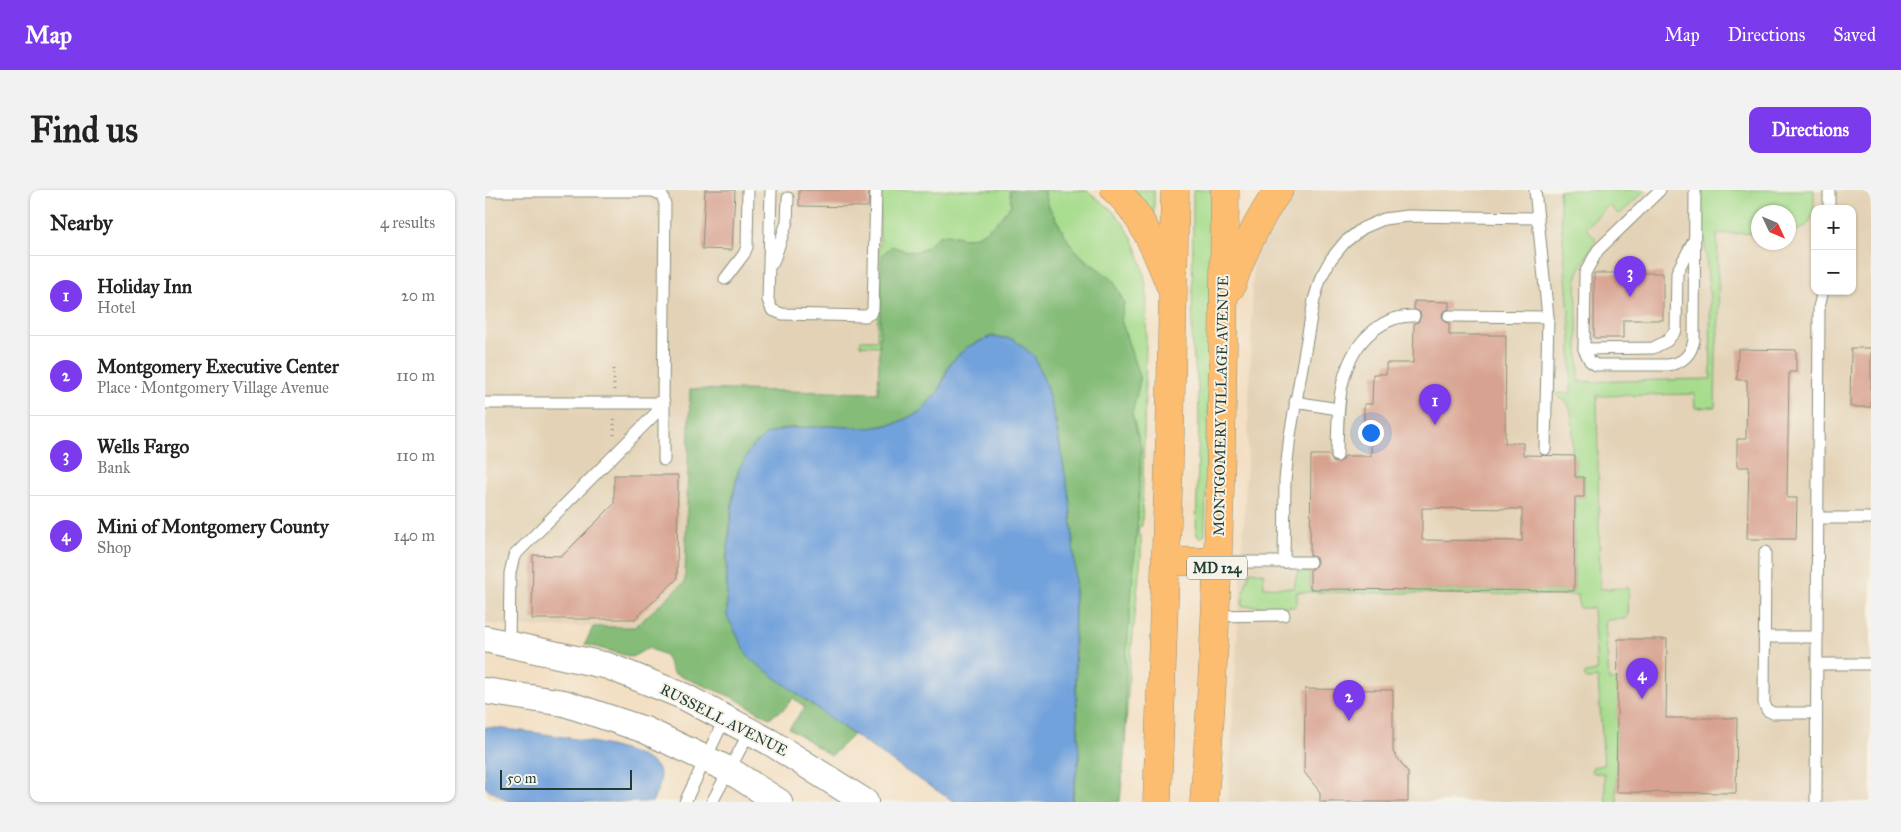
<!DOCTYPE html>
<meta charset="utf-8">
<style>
body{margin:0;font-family:"IM FELL Great Primer",serif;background:#f2f2f2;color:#222}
.controls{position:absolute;right:15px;top:15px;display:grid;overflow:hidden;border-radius:10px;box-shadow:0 1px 4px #0004}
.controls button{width:45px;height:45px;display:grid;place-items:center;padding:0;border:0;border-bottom:1px solid #e0e0e0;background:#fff;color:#222;font:25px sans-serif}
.compass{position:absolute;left:1266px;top:15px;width:45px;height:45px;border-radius:50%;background:#fff;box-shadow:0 1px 4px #0004;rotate:134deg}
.scale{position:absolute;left:15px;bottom:12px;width:132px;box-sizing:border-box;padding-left:5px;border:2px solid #1f3d34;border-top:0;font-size:14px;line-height:18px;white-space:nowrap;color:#1f3d34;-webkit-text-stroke:4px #f7f3e8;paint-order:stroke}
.you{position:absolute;left:885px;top:242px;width:18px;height:18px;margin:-12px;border:4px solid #fff;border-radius:50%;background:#1a73e8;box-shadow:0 0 0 8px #1a73e833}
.badge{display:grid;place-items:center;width:32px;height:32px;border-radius:50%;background:#7c3aed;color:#fff;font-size:16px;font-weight:700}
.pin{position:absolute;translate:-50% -41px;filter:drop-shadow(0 1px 2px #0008)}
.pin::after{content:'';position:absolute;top:26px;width:18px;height:15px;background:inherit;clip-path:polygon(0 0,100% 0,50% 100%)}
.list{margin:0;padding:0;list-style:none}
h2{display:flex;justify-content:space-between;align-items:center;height:65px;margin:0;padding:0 20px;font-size:21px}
h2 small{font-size:16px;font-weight:400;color:#767676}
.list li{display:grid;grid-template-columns:32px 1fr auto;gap:15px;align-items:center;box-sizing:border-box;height:80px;padding:0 20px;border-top:1px solid #e0e0e0}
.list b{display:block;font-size:19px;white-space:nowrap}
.list p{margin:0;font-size:16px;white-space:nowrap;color:#767676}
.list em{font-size:16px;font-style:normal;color:#767676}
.map{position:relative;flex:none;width:1386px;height:612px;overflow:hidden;border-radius:10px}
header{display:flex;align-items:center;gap:30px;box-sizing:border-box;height:70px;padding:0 25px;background:#7c3aed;color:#fff}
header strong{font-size:24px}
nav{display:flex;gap:28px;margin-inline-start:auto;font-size:18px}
.intro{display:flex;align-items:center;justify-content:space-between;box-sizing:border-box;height:120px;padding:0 30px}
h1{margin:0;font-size:35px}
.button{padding:12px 22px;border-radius:10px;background:#7c3aed;color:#fff;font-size:18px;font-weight:700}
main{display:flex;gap:30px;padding:0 30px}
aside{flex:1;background:#fff;border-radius:10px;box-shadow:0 1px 4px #0004}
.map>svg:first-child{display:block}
</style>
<header>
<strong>Map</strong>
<nav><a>Map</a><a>Directions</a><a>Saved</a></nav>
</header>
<div class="intro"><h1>Find us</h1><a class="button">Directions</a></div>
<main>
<aside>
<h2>Nearby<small>4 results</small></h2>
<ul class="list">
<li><span class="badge">1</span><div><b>Holiday Inn</b><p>Hotel</p></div><em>20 m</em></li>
<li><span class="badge">2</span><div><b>Montgomery Executive Center</b><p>Place · Montgomery Village Avenue</p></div><em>110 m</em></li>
<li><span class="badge">3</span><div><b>Wells Fargo</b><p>Bank</p></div><em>110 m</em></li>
<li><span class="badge">4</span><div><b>Mini of Montgomery County</b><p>Shop</p></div><em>140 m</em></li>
</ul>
</aside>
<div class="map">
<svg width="1386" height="612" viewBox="0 0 1386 612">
<rect width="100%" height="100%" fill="#f7f3e8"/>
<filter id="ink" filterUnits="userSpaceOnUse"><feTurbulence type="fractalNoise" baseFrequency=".02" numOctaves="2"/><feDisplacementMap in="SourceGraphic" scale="10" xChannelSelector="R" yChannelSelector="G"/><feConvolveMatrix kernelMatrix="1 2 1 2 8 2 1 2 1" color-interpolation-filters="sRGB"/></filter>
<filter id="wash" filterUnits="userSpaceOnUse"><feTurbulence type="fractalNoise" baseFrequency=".0096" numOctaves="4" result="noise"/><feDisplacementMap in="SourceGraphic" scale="20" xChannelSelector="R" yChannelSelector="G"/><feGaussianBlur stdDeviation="1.12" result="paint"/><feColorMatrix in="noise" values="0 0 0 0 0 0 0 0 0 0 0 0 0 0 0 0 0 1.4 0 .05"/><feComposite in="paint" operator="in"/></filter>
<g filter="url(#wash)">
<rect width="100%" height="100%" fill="#f3dfc3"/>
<g fill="#e3d2b5" fill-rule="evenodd">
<polygon points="0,0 399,0 393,203 205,199 200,392 150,437 42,437 0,434"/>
<path d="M805,0H1386V612H743L763,256L768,74L773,51ZM1330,19H1367V101H1330ZM1274,22H1304V52H1274Z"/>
</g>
<g fill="#a6dc8c" stroke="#628c60">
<path d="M396,0H525L526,15C516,28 499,48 481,48C471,48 466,41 455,46C450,48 446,53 443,56C433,66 419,60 407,57L398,65L394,156L375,155L376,150H392Z"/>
<path d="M559,0C569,0 593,0 602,1C606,3 610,7 614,10C646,31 658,68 662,104L657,336H654L653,344L656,345V365L644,484L640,557L641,468L653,326L656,258L647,224L655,190L636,130L639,113L628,90L597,67L584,52L564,17Z"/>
<polygon points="641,0 669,0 669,35"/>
<polygon points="708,0 727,0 724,216 720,345 716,348 713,347 711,342 714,228 713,197 707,155"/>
<path d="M1074,0H1161L1136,23L1133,24L1124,15L1101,38L1111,49L1093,82L1091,90L1094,192L1226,189L1225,111L1215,0H1329C1329,22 1330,39 1304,42V22H1274L1273,43L1232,44L1234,128L1231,162L1230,217L1210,218L1209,204L1112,206L1115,399L1144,398L1143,427L1140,429L1120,430L1124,490H1133L1131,602L1133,612H1121L1119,583H1109L1106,581L1108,577L1119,575L1113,488L1102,489L1099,486L1101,483L1112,481L1108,418H1094L1093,405L812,402V414L809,417L757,416L759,400L765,381L778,383L779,397L809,398L812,383L825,382V399L1089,401L1090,307H1099V287H1090V266H1087C1087,253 1090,225 1083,214C1080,209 1074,208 1070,205L1072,203H1086V150Z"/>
</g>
<path fill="#84bc78" stroke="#527c56" d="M525,0H559L564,17L584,52L597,67L628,90L639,113L636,130L655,190L647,224L656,258L653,326L641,468L640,557L635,612H587L594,568L590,458V381L585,312L571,232L561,195L549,166L528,149L506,146L482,157L464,174L454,201L435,222L411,233L385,238L344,236L300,238L282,244L266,258L254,279L248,303L241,370L242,426L264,468L368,545L346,566L304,538L320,517L308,508L299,519L284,528L249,508L188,483L180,465L163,458L147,467L100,454L108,437H150L200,392L205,199L393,203L397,65L407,56C419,60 433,66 443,56C446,53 450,48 454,46C465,42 471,48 481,48C499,48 516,28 526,15Z"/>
<g fill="#72a2dc" stroke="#487088">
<polygon points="506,147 528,149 549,166 561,195 570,231 585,311 590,381 589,458 594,568 586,612 470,612 421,581 346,529 264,468 242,426 242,370 249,303 254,279 266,258 282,244 300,239 344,236 385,238 410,234 435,222 454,201 465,174 482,157"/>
<path d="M0,537C31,540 159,553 173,579C179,590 172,602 167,612H24L0,597Z"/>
</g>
<g id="blocks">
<g fill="#d8a290" fill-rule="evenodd">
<polygon points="220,0 250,0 247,60 217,59"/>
<polygon points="314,0 384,0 383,17 314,16"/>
<polygon points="1109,83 1178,83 1178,130 1138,130 1138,148 1109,148"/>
<path d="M929,111L964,112V119L958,122L957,126L960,132L964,133V145H1021L1020,253H1038V265L1090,266V287H1099V307H1090L1089,401L825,399V380L829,378L832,372L831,368L825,365L826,265H845L848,272L852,273L858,270L860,266H886L887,238H879V214H887L888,184H901V173H928L929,134L933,132L936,126L935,122L929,119ZM937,318L1037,319V351L937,350Z"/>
<polygon points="1366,158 1386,158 1386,217 1365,217"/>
<polygon points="1253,159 1311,160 1311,182 1304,182 1302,308 1312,308 1311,349 1262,349 1264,277 1252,277 1252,249 1261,249 1262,190 1252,190"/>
<polygon points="129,285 193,285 192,389 150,429 47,429 48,365 77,366 129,314"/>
<polygon points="1133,449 1182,449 1181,528 1252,528 1251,603 1131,602"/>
<polygon points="820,499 908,500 908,562 923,582 923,612 835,612 835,602 819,582"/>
</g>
</g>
</g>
<g filter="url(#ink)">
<use href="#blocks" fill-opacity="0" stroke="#898e7c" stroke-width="1"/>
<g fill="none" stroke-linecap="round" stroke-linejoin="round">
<defs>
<g id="service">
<polyline points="286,0 283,110 287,120 297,124 381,126 386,123 388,119 391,0"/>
<polyline points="1050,0 1063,127 1060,259"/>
<path d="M1175,0L1113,60L1100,83L1099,159L1105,171L1111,175H1183C1198,173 1206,165 1209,150L1210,0"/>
<polyline points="0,1 168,1 177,5 180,14 178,213 171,223 29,366 25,383 24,454"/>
<polyline points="1344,19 1344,0"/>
<polyline points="288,73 302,32 303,8"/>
<polyline points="240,89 259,64 262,57 263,0"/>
<polyline points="964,126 1063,127"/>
<polyline points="1099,159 1168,158 1182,151 1191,140 1192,82 1209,50"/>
<polyline points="810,212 853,219"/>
<polyline points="0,213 178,213"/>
<path d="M852,266C853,221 851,170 889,140C902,130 913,126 929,126"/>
<polyline points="179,270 179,212"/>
<polyline points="1333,328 1386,328"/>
<polyline points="1280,362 1279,513 1282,520 1288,523 1331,523"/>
<polyline points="732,372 825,372"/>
<polyline points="799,372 800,290 805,245 829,110 836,87 846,69 860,52 878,38 899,29 922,26 1053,28"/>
<polyline points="730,426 799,425"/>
<polyline points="1279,447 1332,447"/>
<polyline points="1332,474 1386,474"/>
<polyline points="200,612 240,528"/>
<polyline points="227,612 265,541"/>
<polyline points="1331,612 1334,117 1338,101"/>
</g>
<g id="tertiary">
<polyline points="0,449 123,476 198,506 285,552 380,612"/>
<polyline points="0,501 79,513 160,540 244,580 294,612"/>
</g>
<g id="primary">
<path d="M630,0C657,23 672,63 685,95"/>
<path d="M746,97C758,61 772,30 794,0"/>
<polyline points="681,371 732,372"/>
<polyline points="672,612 685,245 690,0"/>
<path d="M719,612C735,408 738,204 740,0"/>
</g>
</defs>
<use href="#service" stroke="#898e7c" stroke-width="13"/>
<use href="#tertiary" stroke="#898e7c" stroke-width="28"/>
<use href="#primary" stroke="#898e7c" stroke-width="29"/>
<g stroke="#898e7c" stroke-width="3" stroke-dasharray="1 4" stroke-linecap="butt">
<polyline points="129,200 129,179"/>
<polyline points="129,245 129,227"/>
</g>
<use href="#service" stroke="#fff" stroke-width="11"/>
<use href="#tertiary" stroke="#fff" stroke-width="26"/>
<use href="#primary" stroke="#fcbd6f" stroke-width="28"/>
</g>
</g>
<g text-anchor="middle" stroke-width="4" stroke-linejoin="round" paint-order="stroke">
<rect fill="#f7f3e8" stroke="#60746a" stroke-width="1" x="702" y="366.5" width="60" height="23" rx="4"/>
<g font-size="14" font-weight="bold" fill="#1f3d34">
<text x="732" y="383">MD 124</text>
</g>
<g font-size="15" fill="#1f3d34" stroke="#f7f3e8">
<text transform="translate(736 216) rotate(-89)" y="5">MONTGOMERY VILLAGE AVENUE</text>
<text transform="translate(239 530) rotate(27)" y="5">RUSSELL AVENUE</text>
</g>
</g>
</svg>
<div class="controls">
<button>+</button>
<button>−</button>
</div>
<svg class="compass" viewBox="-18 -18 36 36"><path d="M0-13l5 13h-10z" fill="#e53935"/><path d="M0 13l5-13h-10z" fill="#767676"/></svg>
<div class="scale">50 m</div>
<div class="you"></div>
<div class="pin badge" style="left:950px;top:235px">1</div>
<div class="pin badge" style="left:864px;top:531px">2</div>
<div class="pin badge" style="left:1145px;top:107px">3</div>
<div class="pin badge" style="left:1157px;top:509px">4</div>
</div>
</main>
